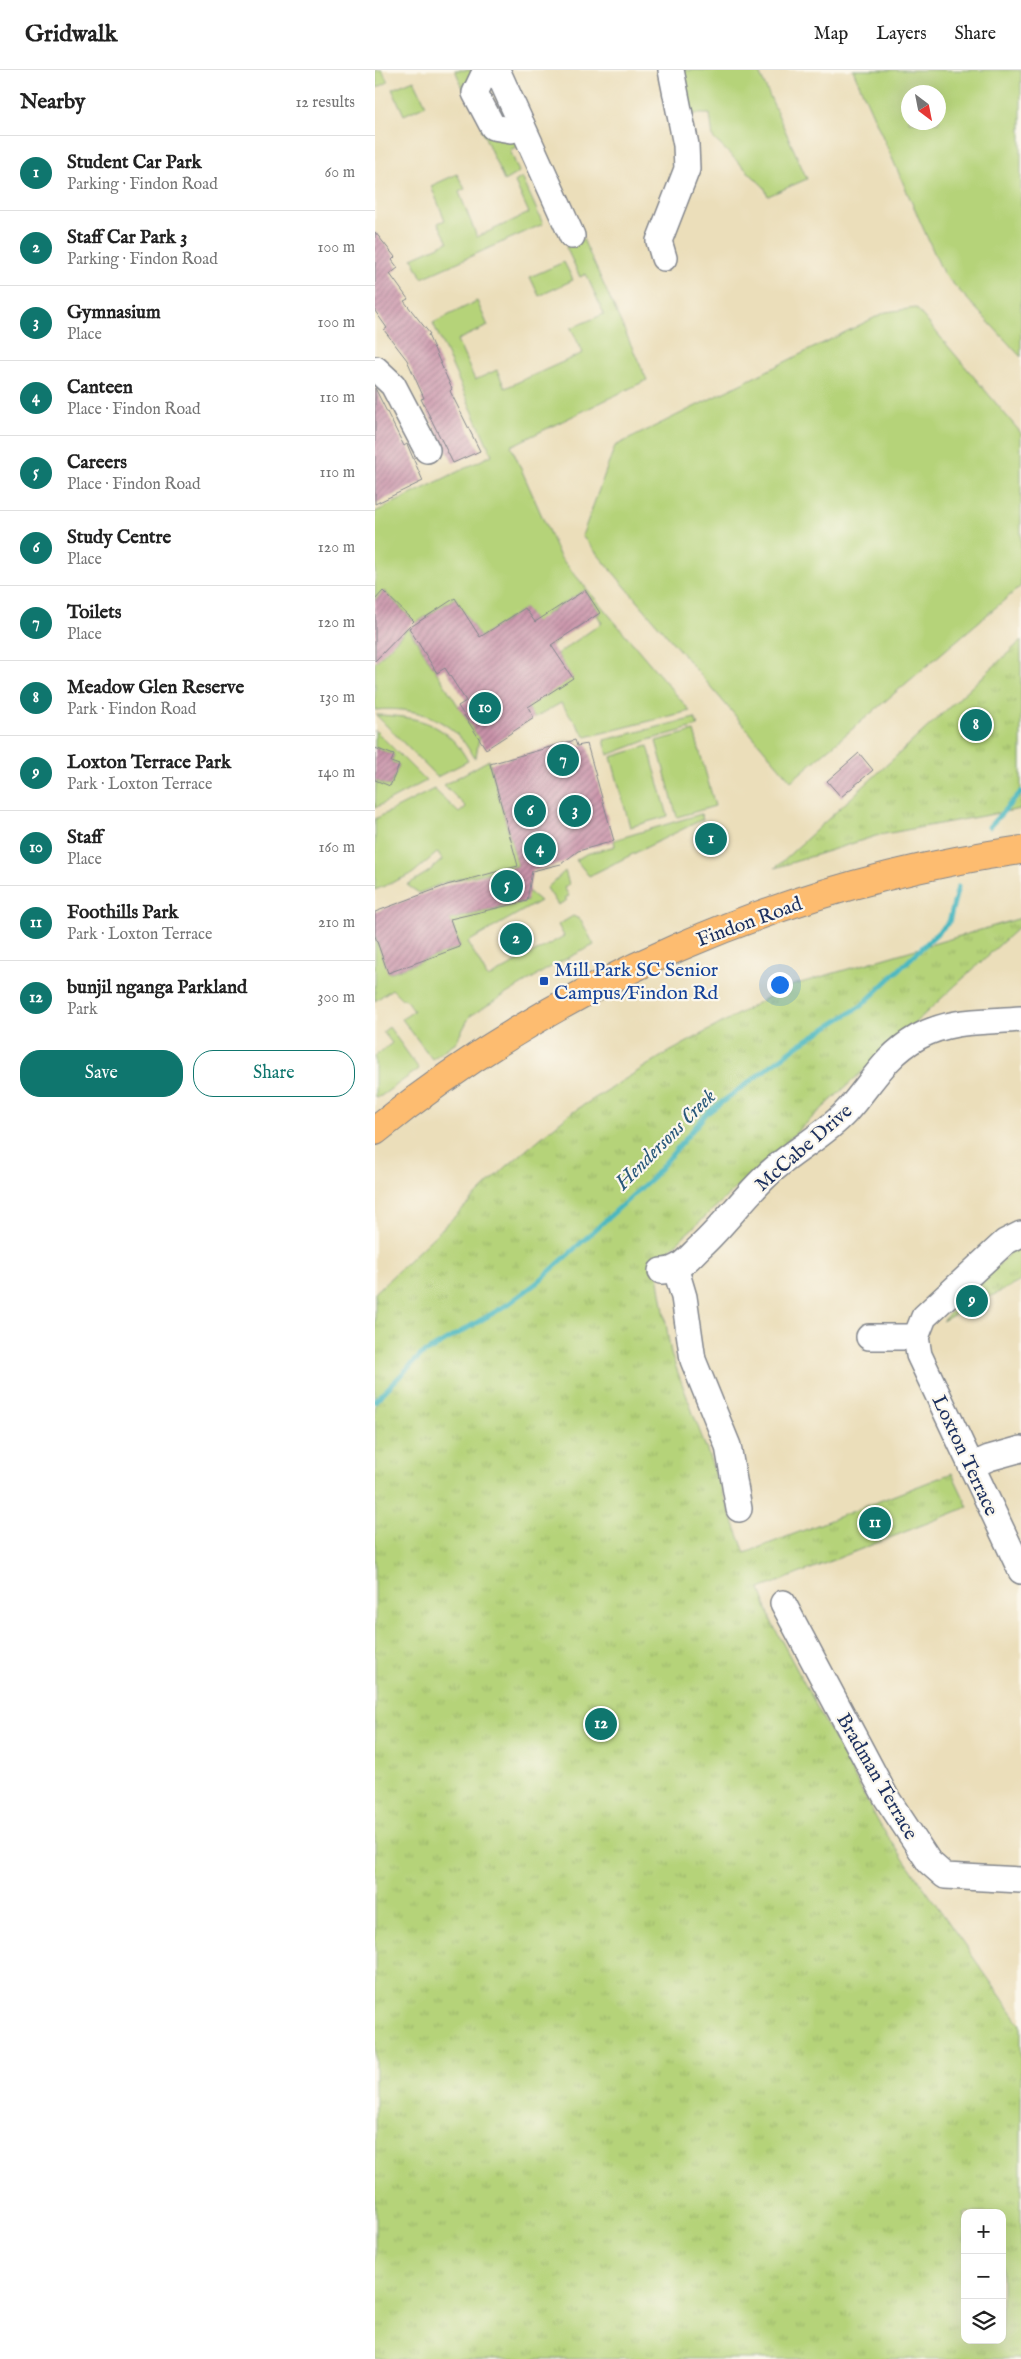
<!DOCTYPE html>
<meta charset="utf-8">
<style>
body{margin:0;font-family:"IM FELL English",serif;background:#f2f2f2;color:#222}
.controls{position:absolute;right:15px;bottom:15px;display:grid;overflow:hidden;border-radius:10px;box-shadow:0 5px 20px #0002}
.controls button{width:45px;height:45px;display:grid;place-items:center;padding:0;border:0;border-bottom:1px solid #e0e0e0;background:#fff;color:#222;font:25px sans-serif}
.compass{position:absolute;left:526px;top:15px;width:45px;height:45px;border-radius:50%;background:#fff;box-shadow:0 5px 20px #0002;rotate:148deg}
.you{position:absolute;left:404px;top:914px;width:18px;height:18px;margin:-12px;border:4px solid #fff;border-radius:50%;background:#1a73e8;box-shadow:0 0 0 8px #1a73e833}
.badge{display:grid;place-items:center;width:32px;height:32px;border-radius:50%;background:#0f766e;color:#fff;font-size:16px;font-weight:700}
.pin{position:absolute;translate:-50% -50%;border:2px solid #fff;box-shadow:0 1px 5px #0006}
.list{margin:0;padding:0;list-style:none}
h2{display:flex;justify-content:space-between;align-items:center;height:65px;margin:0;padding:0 20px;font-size:21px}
h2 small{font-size:16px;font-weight:400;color:#767676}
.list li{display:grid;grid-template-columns:32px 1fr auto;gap:15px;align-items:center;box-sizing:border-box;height:75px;padding:0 20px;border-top:1px solid #e0e0e0}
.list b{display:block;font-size:19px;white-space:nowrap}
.list p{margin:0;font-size:16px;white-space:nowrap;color:#767676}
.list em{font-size:16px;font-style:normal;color:#767676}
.actions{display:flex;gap:10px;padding:15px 20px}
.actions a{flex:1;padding:11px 0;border:1px solid #0f766e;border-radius:20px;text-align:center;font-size:18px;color:#0f766e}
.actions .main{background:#0f766e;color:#fff}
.icon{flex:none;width:28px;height:28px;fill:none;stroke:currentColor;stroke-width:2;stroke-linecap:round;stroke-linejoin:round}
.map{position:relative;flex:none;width:646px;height:2289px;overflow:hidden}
header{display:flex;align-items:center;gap:30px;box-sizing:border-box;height:70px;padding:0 25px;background:#fff;border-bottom:1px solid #e0e0e0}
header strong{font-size:24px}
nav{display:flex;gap:28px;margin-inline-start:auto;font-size:18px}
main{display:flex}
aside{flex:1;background:#fff}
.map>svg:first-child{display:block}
</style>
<header>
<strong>Gridwalk</strong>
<nav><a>Map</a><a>Layers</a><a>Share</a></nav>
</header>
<main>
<aside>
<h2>Nearby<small>12 results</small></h2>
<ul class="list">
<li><span class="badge">1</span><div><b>Student Car Park</b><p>Parking · Findon Road</p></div><em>60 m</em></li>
<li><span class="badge">2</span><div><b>Staff Car Park 3</b><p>Parking · Findon Road</p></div><em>100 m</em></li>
<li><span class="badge">3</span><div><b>Gymnasium</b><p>Place</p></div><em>100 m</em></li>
<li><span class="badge">4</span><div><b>Canteen</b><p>Place · Findon Road</p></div><em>110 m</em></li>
<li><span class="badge">5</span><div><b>Careers</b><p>Place · Findon Road</p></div><em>110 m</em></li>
<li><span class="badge">6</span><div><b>Study Centre</b><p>Place</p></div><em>120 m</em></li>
<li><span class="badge">7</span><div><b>Toilets</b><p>Place</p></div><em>120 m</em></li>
<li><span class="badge">8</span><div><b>Meadow Glen Reserve</b><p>Park · Findon Road</p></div><em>130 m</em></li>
<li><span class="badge">9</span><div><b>Loxton Terrace Park</b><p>Park · Loxton Terrace</p></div><em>140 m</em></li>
<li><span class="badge">10</span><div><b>Staff</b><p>Place</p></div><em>160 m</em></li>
<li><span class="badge">11</span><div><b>Foothills Park</b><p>Park · Loxton Terrace</p></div><em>210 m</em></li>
<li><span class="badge">12</span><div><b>bunjil nganga Parkland</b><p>Park</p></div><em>300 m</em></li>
</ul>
<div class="actions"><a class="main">Save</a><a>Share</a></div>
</aside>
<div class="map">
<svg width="646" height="2289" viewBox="0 0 646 2289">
<defs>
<pattern id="park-tufts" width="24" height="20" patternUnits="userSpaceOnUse" patternTransform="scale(1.25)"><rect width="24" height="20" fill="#b5d379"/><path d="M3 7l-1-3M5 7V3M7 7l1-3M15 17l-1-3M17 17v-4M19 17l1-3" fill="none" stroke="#9bb56b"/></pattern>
<pattern id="building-hatch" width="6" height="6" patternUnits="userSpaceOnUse" patternTransform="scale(1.25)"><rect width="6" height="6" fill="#c993a9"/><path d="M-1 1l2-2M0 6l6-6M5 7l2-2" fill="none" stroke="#a2788d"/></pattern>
</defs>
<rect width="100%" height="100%" fill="#fbf7ec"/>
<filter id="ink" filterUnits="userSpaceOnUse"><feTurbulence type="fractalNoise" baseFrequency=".02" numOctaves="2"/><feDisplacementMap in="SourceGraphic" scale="10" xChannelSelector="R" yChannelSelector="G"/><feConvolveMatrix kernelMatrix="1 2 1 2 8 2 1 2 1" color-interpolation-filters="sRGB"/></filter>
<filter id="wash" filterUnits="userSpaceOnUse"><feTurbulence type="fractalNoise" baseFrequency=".0096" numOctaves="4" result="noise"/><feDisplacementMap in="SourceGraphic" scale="20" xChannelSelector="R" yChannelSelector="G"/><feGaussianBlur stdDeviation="1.12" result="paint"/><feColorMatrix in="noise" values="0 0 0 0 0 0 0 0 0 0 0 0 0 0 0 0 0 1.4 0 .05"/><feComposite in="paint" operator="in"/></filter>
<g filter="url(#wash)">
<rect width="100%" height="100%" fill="#ebdeba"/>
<g fill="#b5d379" stroke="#68816c" fill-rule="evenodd">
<polygon points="0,0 7,0 13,12 2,18"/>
<polygon points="80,0 95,0 99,7 91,25"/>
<polygon points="305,0 383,0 432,109 393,126 389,117 338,68 335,44 318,44"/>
<path d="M478,0H646V287L568,203ZM564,22V52H534V22Z"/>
<polygon points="39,10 51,35 29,45 17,19"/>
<polygon points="106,58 139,66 147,74 135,80 144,102 129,111"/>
<polygon points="82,104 90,119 84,122 102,167 154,143 140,112 147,107 168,154 47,208 37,188 73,172 63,153 70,150 56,116"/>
<polygon points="208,169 272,310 136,376 185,487 315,641 211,667 186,633 159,648 137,613 197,608 182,584 227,553 222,545 225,543 210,520 170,545 185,569 176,577 150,538 105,567 80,528 41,553 9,521 0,530 0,442 117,385 58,253 102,231 113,256 82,270 100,310 122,300 130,318 208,283 196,258 229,244 211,204 205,207 191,177"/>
<polygon points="189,192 198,210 164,226 155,207"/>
<polygon points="541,238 646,363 646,516 416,711 207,466 240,376 511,242"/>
<path d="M33,558L104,668L101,687H98C80,649 40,636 0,640V593Z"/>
<path d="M1,645C42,646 72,653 93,691L62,707Z"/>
<polygon points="320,648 323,656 273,670 233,685 229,670"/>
<polygon points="0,660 51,711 0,738 1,711 15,716 24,695 16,692 19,685 0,678"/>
<polygon points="319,661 340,736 302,747 281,671"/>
<polygon points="273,676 293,746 255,757 236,687"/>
<polygon points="114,690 143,796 71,812 44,823 32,815 53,802 67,790 63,782 37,804 0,820 0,749 59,719 84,743 91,737 69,715"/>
<polygon points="326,744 328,749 214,806 201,790 211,784 240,776 239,770"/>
<polygon points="190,801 194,814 189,817 194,826 190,828 192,830 183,835 172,818"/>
<polygon points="153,821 165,831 93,872 113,908 189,866 183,855 198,846 206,850 219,875 179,895 95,946 81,972 57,989 27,949 39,941 30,929 27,929 17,919 0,931 0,866 14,903 85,877 75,850 152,831 150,822"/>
<polygon points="14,957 44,999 6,1026 0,1027 0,986 17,973 8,962"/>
</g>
<g fill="url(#park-tufts)" stroke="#68816c" fill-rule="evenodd">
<polygon points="646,571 646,739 504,765 400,798"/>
<path d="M646,848V855L281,1192L296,1284L370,1483L577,1403L593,1437L385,1519L397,1553L505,1755L646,1955V2289H0V1223L131,1097L193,1045L287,986L412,917ZM590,2143H627V2270H590Z"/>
<polygon points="646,1177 646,1211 567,1251 637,1181"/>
</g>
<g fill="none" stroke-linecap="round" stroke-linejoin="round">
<g stroke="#48b7c0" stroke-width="5">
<polyline points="614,757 646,722"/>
<polyline points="0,1331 46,1285 132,1235 163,1212 279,1106 331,1044 425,974 486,936 574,852 583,817"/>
</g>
</g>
<g id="blocks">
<g fill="url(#building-hatch)">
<polygon points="0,162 20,187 17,190 23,198 15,204 33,229 29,231 55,264 53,265 77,319 75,321 105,381 78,393 46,329 49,328 32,290 9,260 12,258 0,241"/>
<polygon points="0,318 29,376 32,374 48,411 0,434"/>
<polygon points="210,520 225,543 176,575 198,608 153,637 159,648 111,679 83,636 91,631 70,598 62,603 34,558 80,528 105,567 150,538 160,552"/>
<polygon points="8,521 39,551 0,591 0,530"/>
<polygon points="200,670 202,676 212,674 239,771 203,781 186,794 157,801 152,831 75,849 85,877 13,903 0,866 0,842 72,815 143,796 115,694"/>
<polygon points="0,678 19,685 16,692 24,695 15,716 0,710"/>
<polygon points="484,683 498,700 466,727 452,711"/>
</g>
</g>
</g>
<g filter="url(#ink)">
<use href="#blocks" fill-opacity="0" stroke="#83868c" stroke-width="1"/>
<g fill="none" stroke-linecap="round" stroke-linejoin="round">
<defs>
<g id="minor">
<polyline points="117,0 108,6 100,23 118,57 136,60 147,55"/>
<polyline points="122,0 197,166"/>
<polyline points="289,188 284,171 312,99 311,75 296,0"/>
<polyline points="1,299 18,315 52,380"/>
<polyline points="646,1164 630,1172 549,1247 541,1267 544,1285 646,1501"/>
<polyline points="301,1200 309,1227 318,1290 353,1376 364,1439"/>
<path d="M286,1201C304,1202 314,1187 326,1176C352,1152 372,1122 399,1099C422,1079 449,1065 470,1043C496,1015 508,987 543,967C576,949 610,952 646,949"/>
<polyline points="494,1267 541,1267"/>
<polyline points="596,1396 614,1388 646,1379"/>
<polyline points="408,1533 511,1727 554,1792 570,1806 646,1810"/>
</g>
<path id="major" d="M0,1061C184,912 412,813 646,780"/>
</defs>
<use href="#minor" stroke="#83868c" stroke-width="28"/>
<use href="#major" stroke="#83868c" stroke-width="30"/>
<use href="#minor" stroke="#fff" stroke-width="25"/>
<use href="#major" stroke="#fdbc6f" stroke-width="28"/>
</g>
</g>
<rect fill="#1a4fb4" stroke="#fbf7ec" stroke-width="2" x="164" y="906" width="10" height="10" rx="2.5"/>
<g text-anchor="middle" stroke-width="4.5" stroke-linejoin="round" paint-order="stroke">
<g font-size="20" fill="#1b2f5e" stroke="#fbf7ec">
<text transform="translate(374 851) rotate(-20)" y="7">Findon Road</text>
<text transform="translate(428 1077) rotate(-41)" y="7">McCabe Drive</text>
<text transform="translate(591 1385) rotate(65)" y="7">Loxton Terrace</text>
<text transform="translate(503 1706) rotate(60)" y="7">Bradman Terrace</text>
</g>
<g font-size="20" fill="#164399" stroke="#fbf7ec" text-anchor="start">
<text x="179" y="906">Mill Park SC Senior<tspan x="179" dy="23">Campus/Findon Rd</tspan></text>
</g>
<g font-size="21" font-style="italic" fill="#28587b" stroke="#fbf7ec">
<text transform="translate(290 1069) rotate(-45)" y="7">Hendersons Creek</text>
</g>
</g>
</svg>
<div class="controls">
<button>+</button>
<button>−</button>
<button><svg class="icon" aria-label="layers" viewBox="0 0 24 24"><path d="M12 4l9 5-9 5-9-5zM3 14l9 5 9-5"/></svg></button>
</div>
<svg class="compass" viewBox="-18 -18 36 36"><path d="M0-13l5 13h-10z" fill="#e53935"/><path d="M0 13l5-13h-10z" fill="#767676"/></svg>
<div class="you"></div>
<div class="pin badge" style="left:336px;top:769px">1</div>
<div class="pin badge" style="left:141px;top:869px">2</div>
<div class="pin badge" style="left:200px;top:741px">3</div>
<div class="pin badge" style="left:165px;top:779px">4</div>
<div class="pin badge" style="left:132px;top:816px">5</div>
<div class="pin badge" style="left:155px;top:741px">6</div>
<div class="pin badge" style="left:188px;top:690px">7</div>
<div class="pin badge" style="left:601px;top:655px">8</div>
<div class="pin badge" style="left:597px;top:1231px">9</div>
<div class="pin badge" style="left:110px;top:638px">10</div>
<div class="pin badge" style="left:500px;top:1453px">11</div>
<div class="pin badge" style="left:226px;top:1654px">12</div>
</div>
</main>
